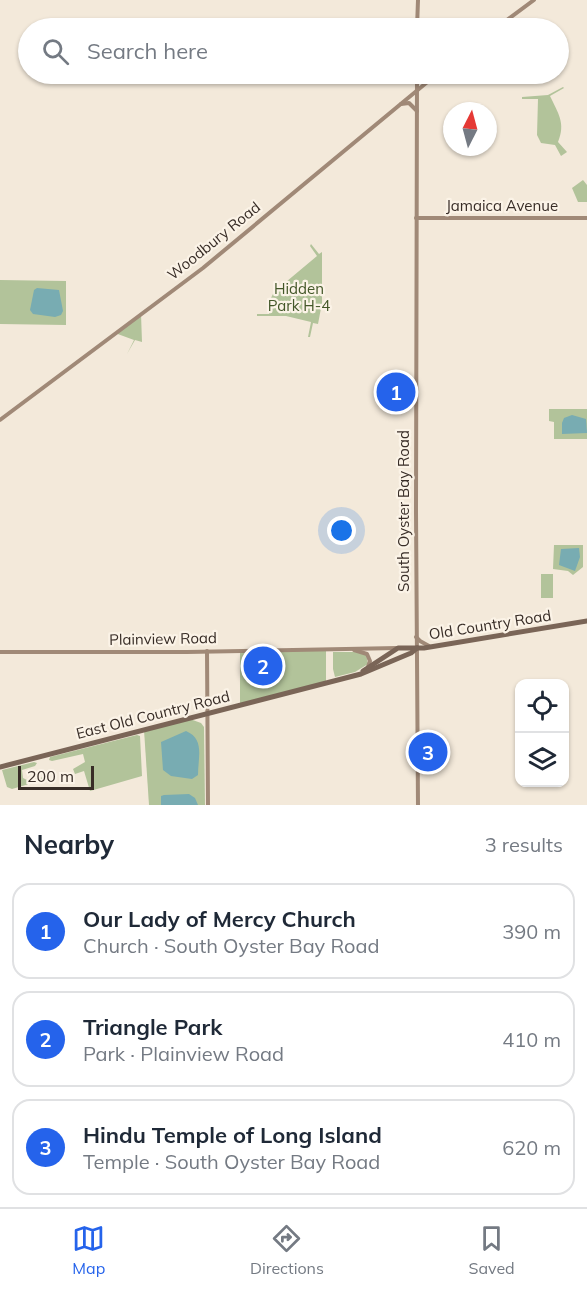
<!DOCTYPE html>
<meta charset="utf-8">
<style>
body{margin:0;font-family:Mulish,sans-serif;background:#f6f6f7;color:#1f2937}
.controls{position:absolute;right:18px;bottom:18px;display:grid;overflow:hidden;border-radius:12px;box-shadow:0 2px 4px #0004}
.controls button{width:54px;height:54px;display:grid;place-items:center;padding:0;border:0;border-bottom:2px solid #e0e1e3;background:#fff;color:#1f2937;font:30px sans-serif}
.compass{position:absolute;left:443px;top:102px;width:54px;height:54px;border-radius:50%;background:#fff;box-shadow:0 2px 4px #0004;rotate:6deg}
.scale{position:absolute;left:18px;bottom:15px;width:76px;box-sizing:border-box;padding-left:6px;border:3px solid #382d27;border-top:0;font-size:16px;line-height:21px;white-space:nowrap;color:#382d27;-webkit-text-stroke:4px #fbf3e7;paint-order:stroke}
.you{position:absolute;left:342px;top:531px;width:21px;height:21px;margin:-15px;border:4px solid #fff;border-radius:50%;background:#1a73e8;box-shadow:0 0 0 9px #1a73e833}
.badge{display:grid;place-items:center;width:39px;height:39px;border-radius:50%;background:#2563eb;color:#fff;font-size:20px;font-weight:700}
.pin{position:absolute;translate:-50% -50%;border:3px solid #fff;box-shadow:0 2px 6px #0006}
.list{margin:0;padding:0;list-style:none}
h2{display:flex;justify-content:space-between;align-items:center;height:78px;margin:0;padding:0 24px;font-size:26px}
h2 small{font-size:20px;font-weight:400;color:#747a83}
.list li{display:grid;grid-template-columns:39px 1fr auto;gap:18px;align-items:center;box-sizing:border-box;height:96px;margin:0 12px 12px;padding:0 12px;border:2px solid #e0e1e3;border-radius:18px}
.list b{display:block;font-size:22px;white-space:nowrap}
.list p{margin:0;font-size:20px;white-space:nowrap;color:#747a83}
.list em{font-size:20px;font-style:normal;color:#747a83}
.icon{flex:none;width:33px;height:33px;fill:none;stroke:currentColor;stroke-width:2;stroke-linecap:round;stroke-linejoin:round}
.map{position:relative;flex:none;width:587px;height:805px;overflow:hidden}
.search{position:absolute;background:#fff;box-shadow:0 2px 4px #0004;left:18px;right:18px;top:18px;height:66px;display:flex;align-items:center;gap:15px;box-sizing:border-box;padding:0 21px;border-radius:33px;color:#747a83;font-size:22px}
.sheet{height:402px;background:#fff}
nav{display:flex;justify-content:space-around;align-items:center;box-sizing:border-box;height:84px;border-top:2px solid #e0e1e3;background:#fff;font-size:16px;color:#747a83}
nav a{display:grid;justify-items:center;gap:3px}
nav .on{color:#2563eb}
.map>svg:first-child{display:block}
</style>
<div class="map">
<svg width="587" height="805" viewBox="0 0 587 805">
<rect width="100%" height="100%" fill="#f3e9da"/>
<g fill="#b2c39a">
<path d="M563,87L564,88L550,96C558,113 566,123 558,142L567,152L561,156L555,145L541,143L537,135L538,99H522V97L548,95Z"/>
<polygon points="583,180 587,185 587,202 578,202 572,188"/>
<polygon points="311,244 319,254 322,252 322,303 318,324 313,323 310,337 308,337 311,322 286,316 257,316 257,314 269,314 270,300 274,292 317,256 310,246"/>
<polygon points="0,280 66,281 66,325 0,324"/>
<polygon points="141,314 142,342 135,340 127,354 134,340 115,333"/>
<polygon points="549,409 587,409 587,439 554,439 554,422 549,421"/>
<polygon points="554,545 583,545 583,567 573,575 568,571 553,569"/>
<rect x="541" y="574" width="12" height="24"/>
<polygon points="326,649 326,684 240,705 240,651"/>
<polygon points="333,652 363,652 366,654 368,664 355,672 335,677 333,669"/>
<polygon points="190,719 201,723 204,727 205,805 149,805 144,730"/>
<polygon points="137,735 140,736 142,776 90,791 84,771 75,774 73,769 85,762 83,754 52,761 49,760 50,757"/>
<polygon points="34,762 37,763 35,766 22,770 23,778 27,780 45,777 46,779 12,789 7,787 2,770"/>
</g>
<g fill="#78acb2">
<polygon points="37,288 59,290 63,311 61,315 55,317 33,314 30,310 34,290"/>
<polygon points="572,415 586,419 587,433 562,434 562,423 564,418"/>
<polygon points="579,548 580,557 575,571 559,565 561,549"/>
<path d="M186,731C205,739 198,757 198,775L192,779L171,776L163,770L161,742Z"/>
<polygon points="189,794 195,798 198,805 161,805 161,796 164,795"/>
</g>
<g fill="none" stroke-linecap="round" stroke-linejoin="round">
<g stroke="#a08977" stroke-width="4">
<polyline points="417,28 418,0"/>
<polyline points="496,28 534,0"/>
<polyline points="417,74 416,512 418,805"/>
<polyline points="425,74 435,74"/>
<polyline points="401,104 409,103 417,111"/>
<polyline points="416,218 587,218"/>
<polyline points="0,420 203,268 437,74"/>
<polyline points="416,637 420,641 429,646"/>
<polyline points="354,650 367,654 370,661 368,667"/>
<polyline points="207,651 208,805"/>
<polyline points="0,652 187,652 398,648"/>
</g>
<g stroke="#7a6557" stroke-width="5">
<polyline points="363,671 398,648 424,648 587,621"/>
<polyline points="0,767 361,674 411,653 417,648"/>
</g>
</g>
<g text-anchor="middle" stroke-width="4.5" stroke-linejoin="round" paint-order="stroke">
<g font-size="15" fill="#382d27" stroke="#fbf3e7">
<text x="502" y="211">Jamaica Avenue</text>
<text transform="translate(214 241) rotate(-39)" y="5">Woodbury Road</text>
<text transform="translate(404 511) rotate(-90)" y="5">South Oyster Bay Road</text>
<text transform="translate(490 625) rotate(-9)" y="5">Old Country Road</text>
<text transform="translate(163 639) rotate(-1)" y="5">Plainview Road</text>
<text transform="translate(153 715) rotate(-14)" y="5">East Old Country Road</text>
</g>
<g font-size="15" fill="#435729" stroke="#fbf3e7">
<text x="299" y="294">Hidden<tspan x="299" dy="17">Park H-4</tspan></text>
</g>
</g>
</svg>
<div class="controls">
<button><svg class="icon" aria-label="locate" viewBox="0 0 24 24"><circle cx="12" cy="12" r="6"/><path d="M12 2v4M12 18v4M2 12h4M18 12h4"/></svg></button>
<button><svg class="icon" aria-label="layers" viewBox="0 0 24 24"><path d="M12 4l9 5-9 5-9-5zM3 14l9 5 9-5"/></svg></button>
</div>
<svg class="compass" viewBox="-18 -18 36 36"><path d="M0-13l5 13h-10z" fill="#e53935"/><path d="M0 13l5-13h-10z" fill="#747a83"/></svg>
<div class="scale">200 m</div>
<div class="you"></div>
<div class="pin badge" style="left:396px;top:392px">1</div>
<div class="pin badge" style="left:263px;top:666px">2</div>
<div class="pin badge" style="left:428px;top:752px">3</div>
<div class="search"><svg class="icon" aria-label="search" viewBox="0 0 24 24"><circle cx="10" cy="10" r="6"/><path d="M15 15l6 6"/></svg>Search here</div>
</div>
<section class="sheet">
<h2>Nearby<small>3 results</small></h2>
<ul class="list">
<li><span class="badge">1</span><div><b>Our Lady of Mercy Church</b><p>Church · South Oyster Bay Road</p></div><em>390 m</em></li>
<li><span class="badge">2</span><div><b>Triangle Park</b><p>Park · Plainview Road</p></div><em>410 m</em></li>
<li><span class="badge">3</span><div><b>Hindu Temple of Long Island</b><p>Temple · South Oyster Bay Road</p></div><em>620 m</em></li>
</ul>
</section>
<nav>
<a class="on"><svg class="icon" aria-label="map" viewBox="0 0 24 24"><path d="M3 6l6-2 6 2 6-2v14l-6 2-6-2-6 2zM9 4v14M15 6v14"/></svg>Map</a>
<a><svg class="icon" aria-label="directions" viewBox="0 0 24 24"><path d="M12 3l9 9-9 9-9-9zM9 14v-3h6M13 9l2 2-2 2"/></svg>Directions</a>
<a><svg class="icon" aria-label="saved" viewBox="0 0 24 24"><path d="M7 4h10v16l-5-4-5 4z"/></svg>Saved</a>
</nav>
